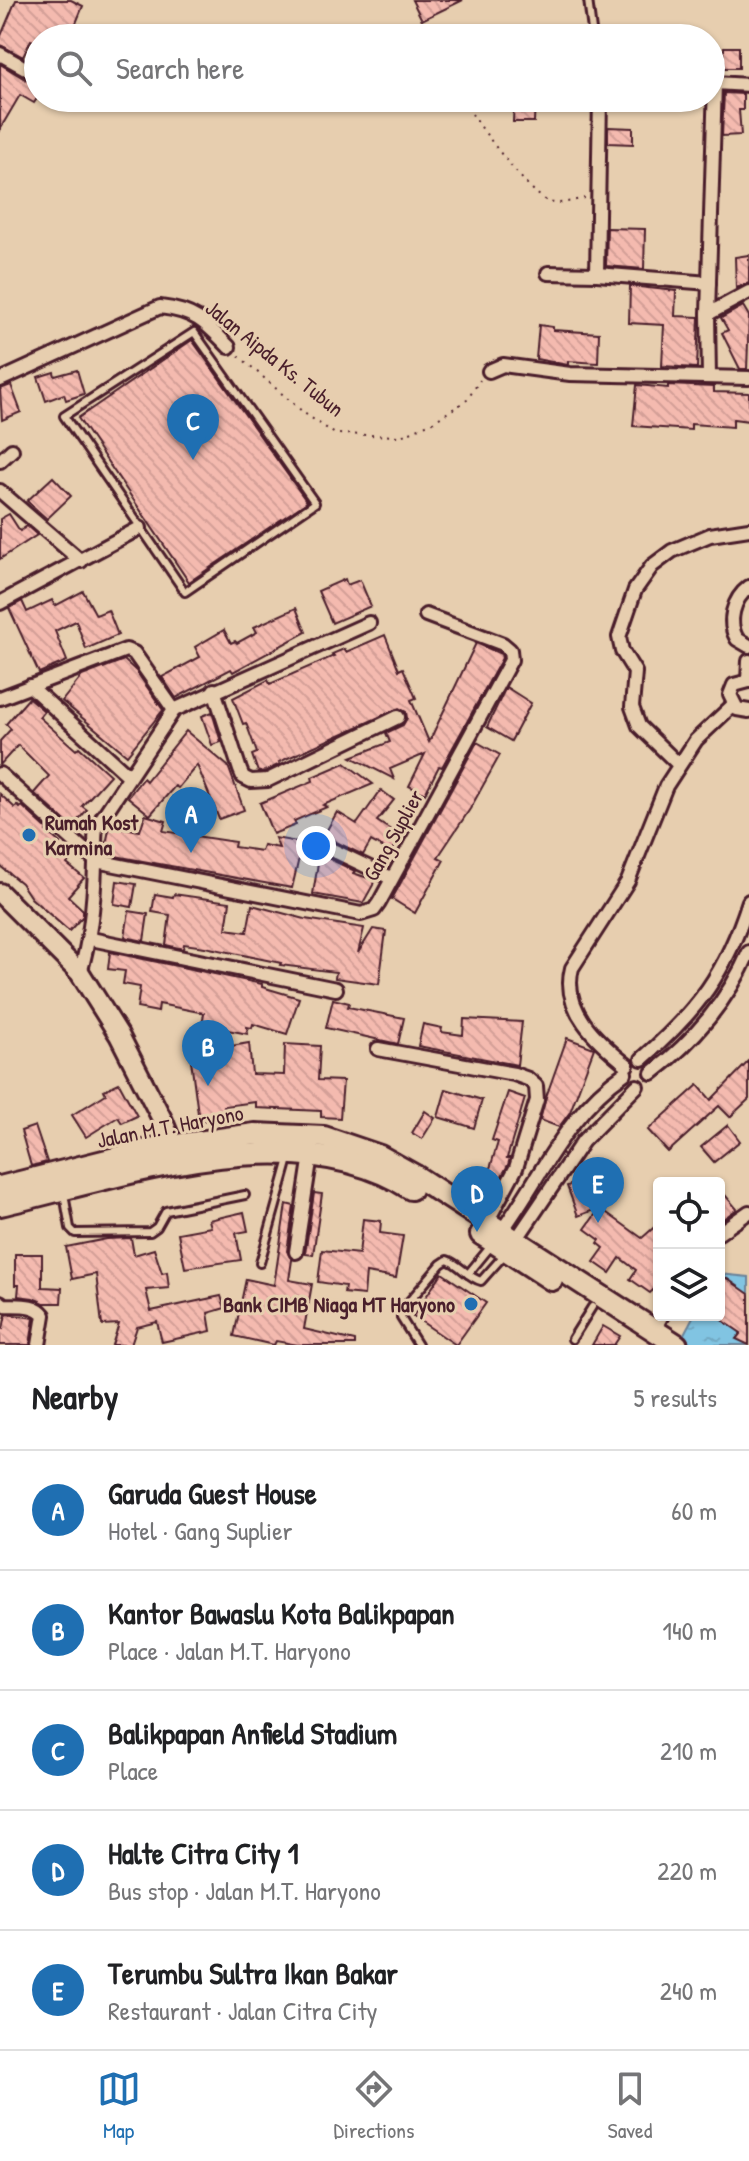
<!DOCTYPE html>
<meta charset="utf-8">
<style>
body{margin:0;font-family:"Patrick Hand",sans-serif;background:#f2f2f2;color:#202124}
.controls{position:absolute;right:24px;bottom:24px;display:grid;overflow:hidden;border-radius:8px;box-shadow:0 2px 6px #0004}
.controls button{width:72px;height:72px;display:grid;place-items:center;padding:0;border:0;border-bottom:2px solid #e0e0e0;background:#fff;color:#202124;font:40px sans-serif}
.you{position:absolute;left:316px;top:846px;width:28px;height:28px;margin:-20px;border:6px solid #fff;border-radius:50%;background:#1a73e8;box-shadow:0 0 0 12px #1a73e833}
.badge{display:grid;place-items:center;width:52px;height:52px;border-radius:50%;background:#1f6fb2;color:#fff;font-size:26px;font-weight:700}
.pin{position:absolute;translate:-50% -66px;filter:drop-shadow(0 2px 4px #0008)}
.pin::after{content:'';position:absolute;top:42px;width:28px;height:24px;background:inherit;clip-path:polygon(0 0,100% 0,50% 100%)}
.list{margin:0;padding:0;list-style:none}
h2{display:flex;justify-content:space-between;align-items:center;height:104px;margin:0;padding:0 32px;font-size:34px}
h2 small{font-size:26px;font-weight:400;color:#757577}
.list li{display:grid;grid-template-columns:52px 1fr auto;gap:24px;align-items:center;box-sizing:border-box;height:120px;padding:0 32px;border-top:2px solid #e0e0e0}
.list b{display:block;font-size:30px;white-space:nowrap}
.list p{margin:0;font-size:26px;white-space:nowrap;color:#757577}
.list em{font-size:26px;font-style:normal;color:#757577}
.icon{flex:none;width:44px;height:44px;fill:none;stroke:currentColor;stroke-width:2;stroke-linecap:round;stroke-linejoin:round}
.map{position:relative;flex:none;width:749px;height:1345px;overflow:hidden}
.search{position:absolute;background:#fff;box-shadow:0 2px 6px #0004;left:24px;right:24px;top:24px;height:88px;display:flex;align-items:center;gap:20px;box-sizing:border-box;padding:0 28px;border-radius:44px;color:#757577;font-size:30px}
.sheet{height:704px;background:#fff}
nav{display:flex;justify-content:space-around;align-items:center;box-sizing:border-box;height:112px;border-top:2px solid #e0e0e0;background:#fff;font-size:22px;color:#757577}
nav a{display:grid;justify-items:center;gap:4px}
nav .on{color:#1f6fb2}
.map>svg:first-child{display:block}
</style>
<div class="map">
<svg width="749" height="1345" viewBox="0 0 749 1345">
<defs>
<pattern id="water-ripples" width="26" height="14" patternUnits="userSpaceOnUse" patternTransform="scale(2)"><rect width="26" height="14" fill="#81c4e2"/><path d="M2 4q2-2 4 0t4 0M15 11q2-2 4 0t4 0" fill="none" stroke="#71a8c2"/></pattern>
<pattern id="building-back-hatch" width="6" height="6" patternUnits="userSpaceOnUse" patternTransform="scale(2)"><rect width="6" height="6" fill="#f4baaf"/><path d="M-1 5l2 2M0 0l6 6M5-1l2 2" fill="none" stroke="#d39f97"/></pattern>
</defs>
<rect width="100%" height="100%" fill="#e7ceaf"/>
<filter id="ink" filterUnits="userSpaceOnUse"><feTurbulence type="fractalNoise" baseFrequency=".0125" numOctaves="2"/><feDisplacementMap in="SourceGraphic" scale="16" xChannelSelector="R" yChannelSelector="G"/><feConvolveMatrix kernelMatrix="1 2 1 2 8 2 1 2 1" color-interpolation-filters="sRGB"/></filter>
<g filter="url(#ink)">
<polygon fill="url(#water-ripples)" stroke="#6b8299" stroke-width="2" points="719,1274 749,1277 749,1345 678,1345 694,1315 719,1315"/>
<g fill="url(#building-back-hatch)" stroke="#4a1f2b" stroke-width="2">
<polygon points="16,0 71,0 83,6 70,38 38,38 38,43 31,40 23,57 0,45 0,38"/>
<polygon points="412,0 463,0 422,20"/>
<rect x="724" y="47" width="15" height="21"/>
<polygon points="0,64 38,87 38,97 34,103 20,95 0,129"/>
<polygon points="724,93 743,94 743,110 739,110 741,135 722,136"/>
<polygon points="514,98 535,98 534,122 513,122"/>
<polygon points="609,98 628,98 628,109 609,108"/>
<polygon points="608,127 633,128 633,144 608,143"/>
<polygon points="607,228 645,229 644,269 606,266"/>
<polygon points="749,255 749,283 736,288 735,257"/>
<polygon points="630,286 676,291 675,316 699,317 697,368 662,366 664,325 629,323"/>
<polygon points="743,306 749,316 747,369 740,369 722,333 728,330 721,318"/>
<polygon points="539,325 553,327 553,330 599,333 598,363 568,361 568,365 536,359"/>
<polygon points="192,340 307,502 189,582 78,418"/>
<polygon points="77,370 84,394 66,400 64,394 46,401 38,377 54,372 55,376"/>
<polygon points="11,385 21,412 2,420 0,389"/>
<polygon points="637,385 668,388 668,385 714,387 714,392 749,393 749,421 733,419 733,427 691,424 691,430 633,426"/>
<polygon points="53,477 71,496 47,519 27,501"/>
<polygon points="9,514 20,531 27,526 37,535 0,559 0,519"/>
<polygon points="345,579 347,585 360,580 371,606 332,623 318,591"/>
<polygon points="83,591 96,615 108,610 118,635 86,649 76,621 55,631 67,661 39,673 9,608 22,601 27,612 52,600 55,606"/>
<polygon points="296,608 306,632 233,672 231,669 176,698 162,677 200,657 195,647 224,630 231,643 235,641 237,643 257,632 254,627"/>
<polygon points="385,635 399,670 403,668 416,698 411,700 429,742 476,643 501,654 502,658 452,749 442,767 439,766 425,794 409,786 425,754 390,769 394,779 351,757 390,742 386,733 403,725 407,718 406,712 399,708 279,762 280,764 266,771 258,772 252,755 257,753 246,723 243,724 233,698 268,680 270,684 334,656 332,654 344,649 346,652"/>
<polygon points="124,660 136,671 163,710 127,755 62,701 82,676"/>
<polygon points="506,687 531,703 511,741 487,727"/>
<polygon points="29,698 44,711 39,717 76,750 79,747 110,775 82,806 87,810 72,827 34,793 49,776 18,745 0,765 0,741 11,729 6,724"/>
<polygon points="212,712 221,742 212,745 202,716"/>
<polygon points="186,731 228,766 244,810 219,819 197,765 178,788 175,786 150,815 128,797 143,778 146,781"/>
<polygon points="477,742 500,755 470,809 438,857 444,860 415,913 392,899"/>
<polygon points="345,763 373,784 323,805 327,807 294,821 296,825 273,834 260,803 313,781 312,777"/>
<polygon points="381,790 394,800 377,821 400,836 391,852 371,841 363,855 330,839 322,839 337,812 357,824"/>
<polygon points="0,794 15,808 17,805 20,808 22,806 47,829 46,831 60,843 57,846 71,859 67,864 84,878 68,896 83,910 83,916 69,931 31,898 21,883 0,866"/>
<polygon points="145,815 166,821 163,831 235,842 234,847 261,851 263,845 279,848 275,838 308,844 314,838 318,843 317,848 321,855 355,871 353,873 374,880 373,885 363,903 313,894 318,863 299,858 292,888 104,854 110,825 140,831"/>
<polygon points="117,881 136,884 132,907 114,904"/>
<polygon points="155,894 173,897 174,894 230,902 226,929 247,932 252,905 305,919 364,928 358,953 373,929 386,931 379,984 335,978 336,972 280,965 281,963 205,947 184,944 183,949 166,945 170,915 152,912"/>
<polygon points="129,911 148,914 144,941 125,937"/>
<polygon points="110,952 262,984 262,987 299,998 287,1034 253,1024 252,1028 247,1027 248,1034 202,1025 204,1013 159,1004 158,1012 137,1008 140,987 123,984 125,971 108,969"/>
<polygon points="333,999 349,1003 348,1007 404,1018 398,1044 326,1028"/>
<polygon points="464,1019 522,1022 517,1065 418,1046 423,1024 442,1028 441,1032 463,1035"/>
<polygon points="567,1038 594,1048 570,1112 559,1127 540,1120 546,1097"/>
<polygon points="249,1043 252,1074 284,1075 285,1044 320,1046 318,1080 343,1081 340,1118 321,1117 321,1111 256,1108 256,1102 224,1106 225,1118 199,1121 190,1053"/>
<polygon points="749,1061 749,1099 730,1117 719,1106 668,1152 648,1130 698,1085 711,1100"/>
<polygon points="119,1083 137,1116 122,1123 118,1117 86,1137 72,1115 106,1094 104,1090"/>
<polygon points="446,1089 482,1100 474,1128 438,1117"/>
<polygon points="508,1092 525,1098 507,1158 510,1158 508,1165 495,1188 485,1185 498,1142 492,1140"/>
<polygon points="425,1111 435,1118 422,1139 412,1133"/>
<polygon points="728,1125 740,1141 714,1162 701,1147"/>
<polygon points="35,1126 47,1162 31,1166 21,1131"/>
<polygon points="587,1179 597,1209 578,1216 567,1186"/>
<polygon points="719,1188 737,1209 719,1222"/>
<polygon points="314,1193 322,1194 313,1255 305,1254"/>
<polygon points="286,1204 294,1206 287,1251 292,1260 289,1280 312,1284 304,1329 355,1341 355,1345 298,1345 276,1341 274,1345 234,1336 246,1279 274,1285"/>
<polygon points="600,1208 642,1238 659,1223 659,1294 653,1290 650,1293 630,1279 636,1270 620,1258 610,1273 594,1262 604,1248 598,1243 600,1240 585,1229"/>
<polygon points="244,1212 248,1231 236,1233 241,1260 185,1268 178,1233 211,1227 209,1220"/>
<polygon points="363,1219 381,1221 380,1233 403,1236 396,1278 366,1273 364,1295 344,1293 345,1286 318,1282 322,1250 359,1254"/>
<polygon points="131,1238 134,1255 154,1249 162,1273 167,1272 169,1288 146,1290 151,1311 221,1296 225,1308 208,1313 211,1331 162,1342 157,1322 137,1327 131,1345 112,1345 119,1324 102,1325 96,1274 72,1279 66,1247 107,1239"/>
<polygon points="15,1254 42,1254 42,1287 62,1288 61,1303 44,1303 33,1298 18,1296 19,1285 15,1285"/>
<polygon points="442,1273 486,1303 456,1345 413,1316"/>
<polygon points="719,1273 749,1294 749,1345 736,1339 741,1333 719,1318"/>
<polygon points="6,1314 34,1318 30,1345 0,1345 0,1328 3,1329"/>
<polygon points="603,1326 620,1336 614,1345 592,1345"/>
</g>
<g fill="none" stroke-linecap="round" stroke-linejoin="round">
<defs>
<g id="lane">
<polyline points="588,0 593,38"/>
<polygon points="194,332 315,503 185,592 64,416"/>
<polyline points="64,1194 70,1228 75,1233 150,1232 157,1227 166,1211 245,1195"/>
<polyline points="260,1263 289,1159"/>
<polyline points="468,1274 491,1246"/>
<polyline points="572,1339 592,1307"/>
<path d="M418,1345L401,1318V1311L441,1264L447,1260C460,1264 468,1278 481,1281L505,1254"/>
</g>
<g id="street">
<polyline points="83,38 86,33"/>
<polyline points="0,54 38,75"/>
<polyline points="711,80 715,83 749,85"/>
<polyline points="600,98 597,274 709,283"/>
<polyline points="548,273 597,274"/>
<polyline points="708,314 749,292"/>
<polyline points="489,371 503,365 570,374 749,378"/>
<polyline points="709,377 708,314 715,83"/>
<path d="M0,380L160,307C195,311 205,322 229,347"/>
<polyline points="0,461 12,450"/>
<polyline points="0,491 81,561"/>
<path d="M749,587C733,599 727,622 737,639L749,646"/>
<polyline points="0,603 140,528"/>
<polyline points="748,680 749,661"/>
<polyline points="749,681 734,685 730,695 737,709 749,711"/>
<polyline points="30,686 129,776"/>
<polyline points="214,690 240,770 243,777 251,781 268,780 398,717"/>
<polyline points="0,698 126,650 134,653 174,710"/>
<polyline points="679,765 639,726 632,707 635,672 622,651 619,637 635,590 652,566 672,551 710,535 749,529"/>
<polyline points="0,774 96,861 361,914 374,910 379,903 511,660 510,650 503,644 426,615"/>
<polyline points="326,847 391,878"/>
<polyline points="91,939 336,989"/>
<path d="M80,973C91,937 94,902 95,865C96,852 94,841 96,827L174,710L369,623"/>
<polyline points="378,1049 514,1074 528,1079 536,1086 537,1100 516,1168 487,1222"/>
<path d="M642,1059C698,1010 726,973 749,901"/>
<path d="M627,1065C597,1041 561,1009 572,968L628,881L666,786L696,740L733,705"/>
<path d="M652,1073C693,1042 729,999 749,952"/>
<polyline points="719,1233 749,1212"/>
<path d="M498,1236C539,1181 566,1113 625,1073"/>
<polyline points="514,1243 583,1141 637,1086"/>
<polyline points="296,1252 311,1155"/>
<path d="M0,1302L4,1305C18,1306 35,1303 44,1315L39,1345"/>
<polyline points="653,1331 662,1315"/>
</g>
<polyline id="secondary" points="0,893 80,973 119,1035 163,1121 173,1146"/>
<g id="primary">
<polyline points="0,1187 155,1148 255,1134 324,1137 380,1156 414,1175 677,1345"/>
<path d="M0,1205C123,1177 295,1114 411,1189"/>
<polyline points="481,1234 552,1280"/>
</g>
</defs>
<use href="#lane" stroke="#4a1f2b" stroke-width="12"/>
<use href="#street" stroke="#4a1f2b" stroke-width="18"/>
<use href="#secondary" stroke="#4a1f2b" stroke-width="24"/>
<use href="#primary" stroke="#4a1f2b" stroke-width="26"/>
<g stroke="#4a1f2b" stroke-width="2" stroke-dasharray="2 6" stroke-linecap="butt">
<path d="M472,114C486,135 526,189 547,201C558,206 574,200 585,198"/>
<polyline points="239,356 304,413 335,434 401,436 433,422 467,400 480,380"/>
</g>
<use href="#lane" stroke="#e7ceaf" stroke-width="6"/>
<use href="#street" stroke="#e7ceaf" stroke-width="12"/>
<use href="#secondary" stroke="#e7ceaf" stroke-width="18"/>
<use href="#primary" stroke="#e7ceaf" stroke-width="20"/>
</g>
</g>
<g fill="#1f6fb2" stroke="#e7ceaf" stroke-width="3">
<circle cx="29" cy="835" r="8"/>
<circle cx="471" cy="1304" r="8"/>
</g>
<g text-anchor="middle" stroke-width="6" stroke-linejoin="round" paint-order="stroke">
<g font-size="22" fill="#4a1f2b" stroke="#e7ceaf">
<text transform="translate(275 358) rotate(39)" y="8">Jalan Aipda Ks. Tubun</text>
<text transform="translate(393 835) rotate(-61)" y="8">Gang Suplier</text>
<text transform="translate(170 1126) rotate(-11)" y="8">Jalan M.T. Haryono</text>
</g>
<g font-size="22" font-weight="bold" fill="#4a1f2b" stroke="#e7ceaf" text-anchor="start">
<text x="45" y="830">Rumah Kost<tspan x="45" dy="25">Karmina</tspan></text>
<text x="455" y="1312" text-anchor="end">Bank CIMB Niaga MT Haryono</text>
</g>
</g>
</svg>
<div class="controls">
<button><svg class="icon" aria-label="locate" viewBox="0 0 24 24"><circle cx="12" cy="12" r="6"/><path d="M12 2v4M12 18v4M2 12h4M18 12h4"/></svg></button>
<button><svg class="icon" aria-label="layers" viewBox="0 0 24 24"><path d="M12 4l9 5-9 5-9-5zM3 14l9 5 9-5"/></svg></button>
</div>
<div class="you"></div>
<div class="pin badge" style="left:191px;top:853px">A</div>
<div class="pin badge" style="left:208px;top:1086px">B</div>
<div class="pin badge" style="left:193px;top:460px">C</div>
<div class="pin badge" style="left:477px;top:1232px">D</div>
<div class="pin badge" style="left:598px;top:1223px">E</div>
<div class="search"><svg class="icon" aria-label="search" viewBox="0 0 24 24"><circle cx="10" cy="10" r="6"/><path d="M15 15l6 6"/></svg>Search here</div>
</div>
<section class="sheet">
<h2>Nearby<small>5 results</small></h2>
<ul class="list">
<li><span class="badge">A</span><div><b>Garuda Guest House</b><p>Hotel · Gang Suplier</p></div><em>60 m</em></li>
<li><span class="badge">B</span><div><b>Kantor Bawaslu Kota Balikpapan</b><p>Place · Jalan M.T. Haryono</p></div><em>140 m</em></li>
<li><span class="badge">C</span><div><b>Balikpapan Anfield Stadium</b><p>Place</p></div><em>210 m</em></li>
<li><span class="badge">D</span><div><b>Halte Citra City 1</b><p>Bus stop · Jalan M.T. Haryono</p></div><em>220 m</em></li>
<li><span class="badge">E</span><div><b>Terumbu Sultra Ikan Bakar</b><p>Restaurant · Jalan Citra City</p></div><em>240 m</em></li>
</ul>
</section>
<nav>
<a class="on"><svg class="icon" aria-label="map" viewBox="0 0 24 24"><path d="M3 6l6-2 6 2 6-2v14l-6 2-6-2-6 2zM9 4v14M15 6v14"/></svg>Map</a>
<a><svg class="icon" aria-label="directions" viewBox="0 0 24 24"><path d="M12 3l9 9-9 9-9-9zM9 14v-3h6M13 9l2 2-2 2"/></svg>Directions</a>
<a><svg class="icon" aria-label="saved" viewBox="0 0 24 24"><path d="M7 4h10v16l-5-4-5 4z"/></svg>Saved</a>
</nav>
